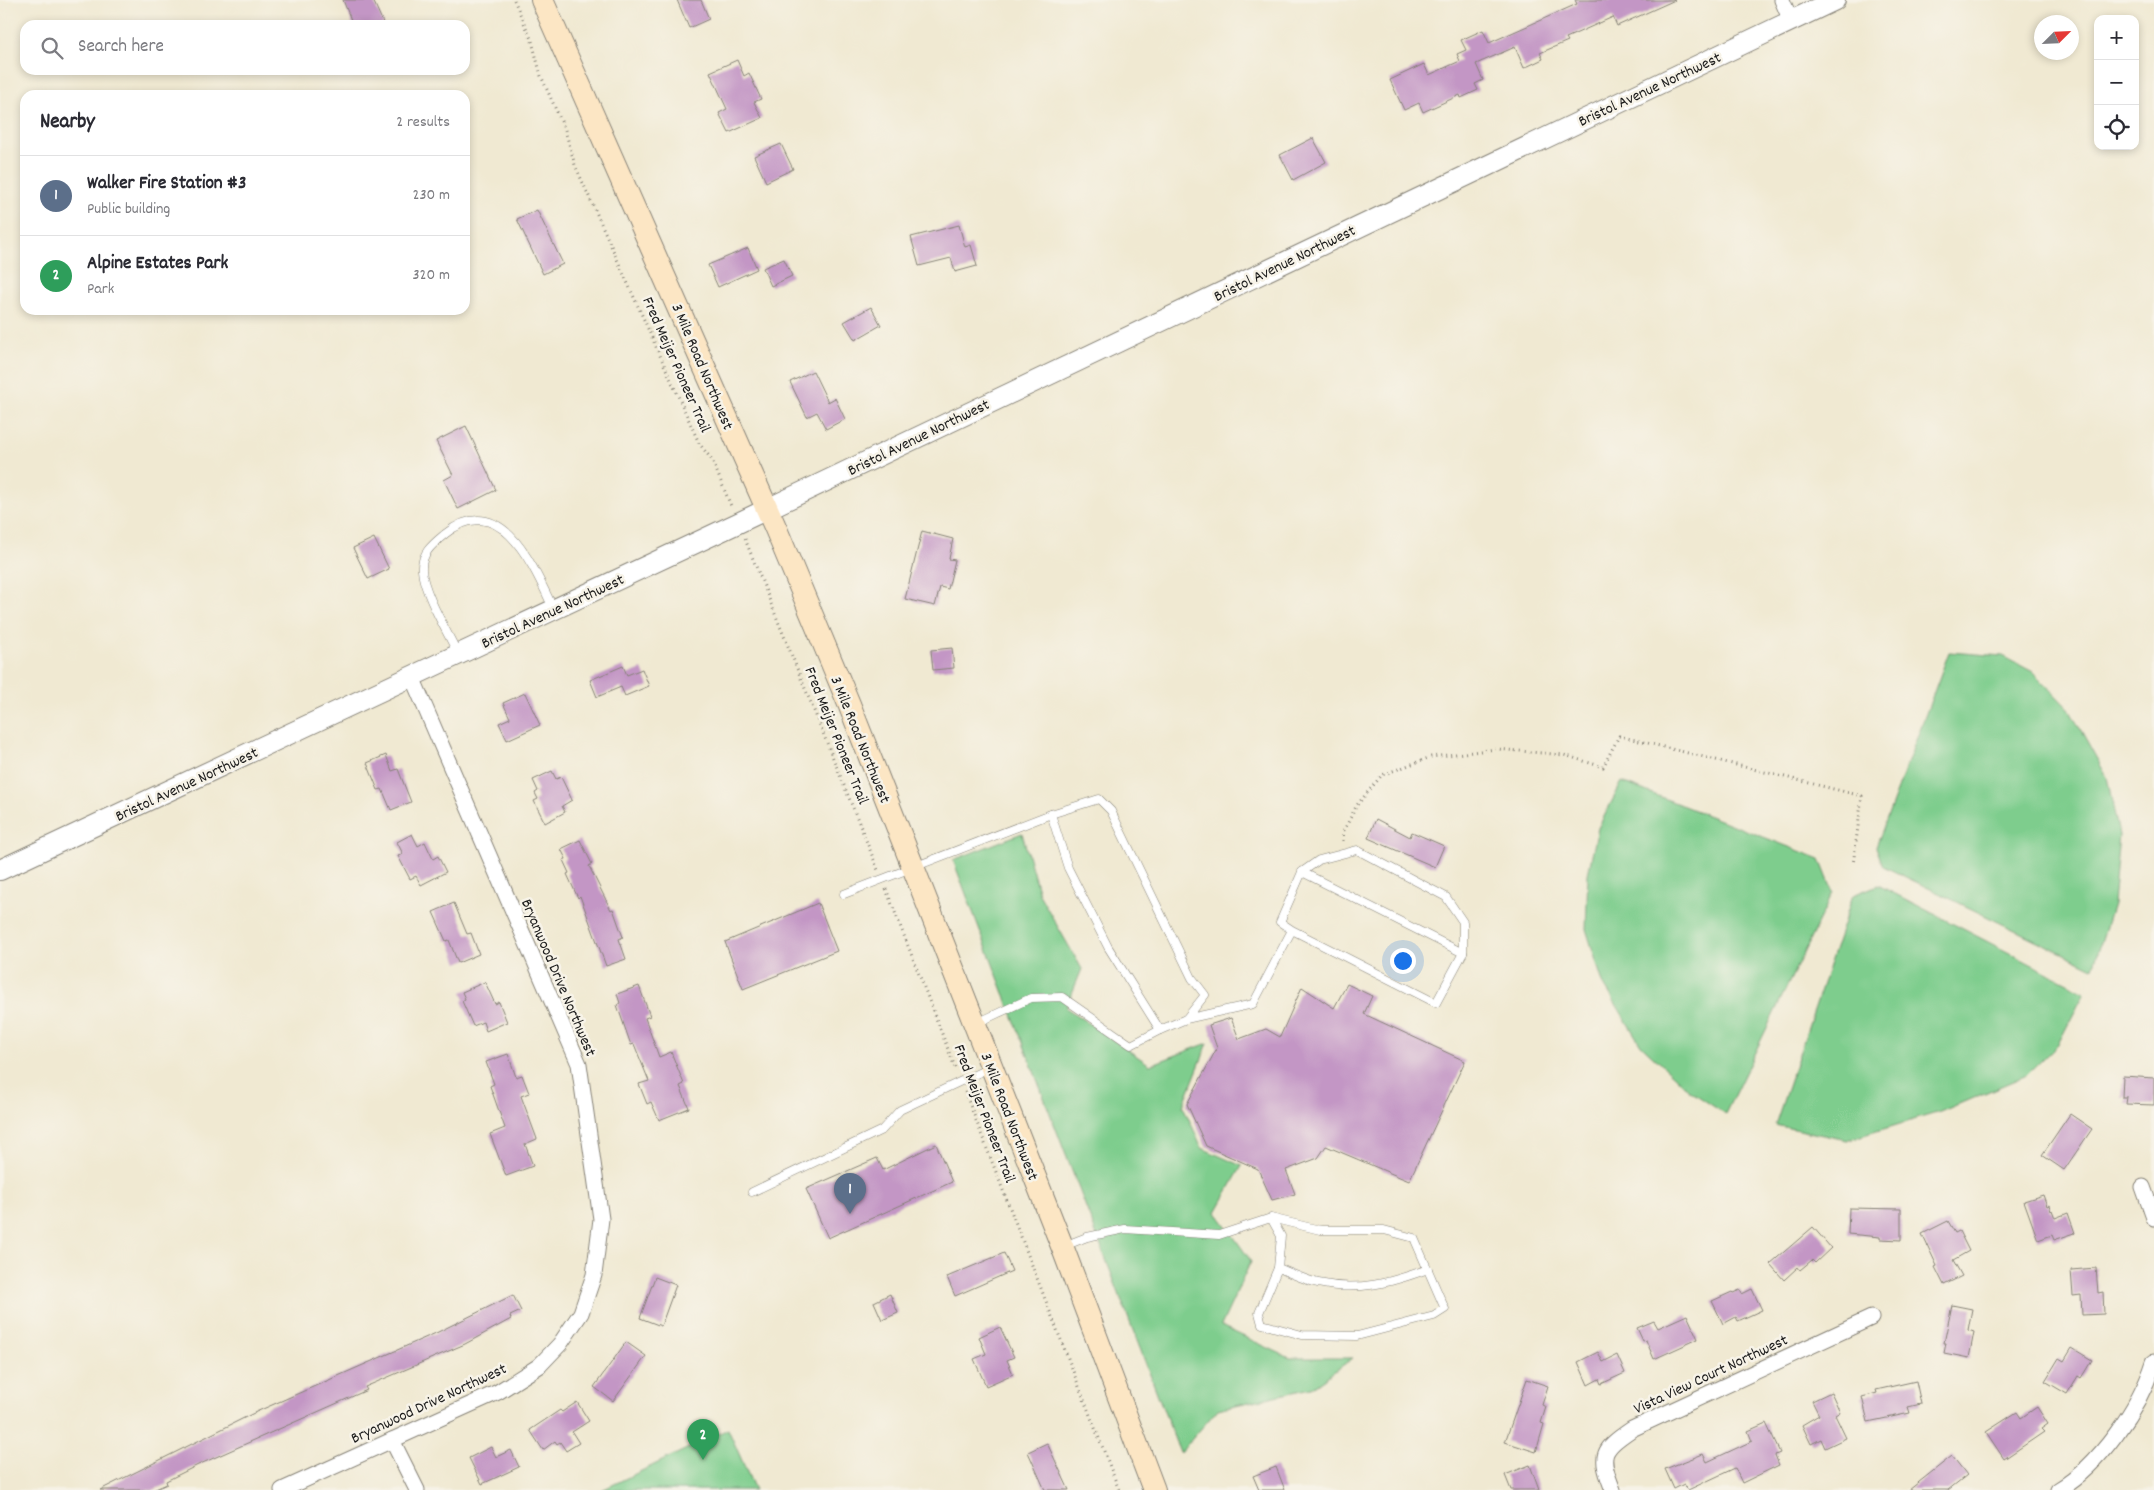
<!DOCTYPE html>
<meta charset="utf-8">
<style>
body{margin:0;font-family:Dekko,sans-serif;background:#f7f7f7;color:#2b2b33}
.controls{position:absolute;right:15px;top:15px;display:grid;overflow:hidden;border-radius:10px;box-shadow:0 2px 8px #0003}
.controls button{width:45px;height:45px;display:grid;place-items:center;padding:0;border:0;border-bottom:1px solid #e1e1e2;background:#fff;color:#2b2b33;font:25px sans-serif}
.compass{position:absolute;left:2034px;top:15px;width:45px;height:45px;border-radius:50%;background:#fff;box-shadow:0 2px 8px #0003;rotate:66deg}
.you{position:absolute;left:1402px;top:960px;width:18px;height:18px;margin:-12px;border:4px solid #fff;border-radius:50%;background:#1a73e8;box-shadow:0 0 0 8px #1a73e833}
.badge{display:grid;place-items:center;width:32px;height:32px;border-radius:50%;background:#1f6fb2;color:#fff;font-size:16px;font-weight:700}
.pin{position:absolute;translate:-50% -41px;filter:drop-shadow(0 1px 2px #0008)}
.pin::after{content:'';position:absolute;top:26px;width:18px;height:15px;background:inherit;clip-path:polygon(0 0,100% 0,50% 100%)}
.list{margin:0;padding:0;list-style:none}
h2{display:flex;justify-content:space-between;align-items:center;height:65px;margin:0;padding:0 20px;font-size:21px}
h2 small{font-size:16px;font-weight:400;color:#7c7c81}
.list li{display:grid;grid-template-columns:32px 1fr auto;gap:15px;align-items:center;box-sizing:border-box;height:80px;padding:0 20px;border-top:1px solid #e1e1e2}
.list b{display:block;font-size:19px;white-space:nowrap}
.list p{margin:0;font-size:16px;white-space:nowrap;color:#7c7c81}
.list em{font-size:16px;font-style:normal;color:#7c7c81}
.icon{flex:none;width:28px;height:28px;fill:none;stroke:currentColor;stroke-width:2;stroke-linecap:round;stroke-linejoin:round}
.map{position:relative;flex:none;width:2154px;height:1490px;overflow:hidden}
.search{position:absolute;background:#fff;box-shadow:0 2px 8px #0003;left:20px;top:20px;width:450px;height:55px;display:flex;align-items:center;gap:12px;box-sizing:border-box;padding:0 18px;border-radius:15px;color:#7c7c81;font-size:19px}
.panel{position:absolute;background:#fff;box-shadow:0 2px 8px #0003;left:20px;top:90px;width:450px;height:225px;border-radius:15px}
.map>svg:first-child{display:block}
</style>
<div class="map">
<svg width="2154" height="1490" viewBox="0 0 2154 1490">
<rect width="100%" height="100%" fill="#f7f3e8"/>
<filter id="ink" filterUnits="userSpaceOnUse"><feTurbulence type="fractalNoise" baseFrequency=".02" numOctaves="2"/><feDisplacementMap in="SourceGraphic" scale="10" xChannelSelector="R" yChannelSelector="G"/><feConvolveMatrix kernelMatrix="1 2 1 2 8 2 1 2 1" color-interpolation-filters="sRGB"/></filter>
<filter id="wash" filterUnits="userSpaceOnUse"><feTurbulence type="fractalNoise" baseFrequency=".0096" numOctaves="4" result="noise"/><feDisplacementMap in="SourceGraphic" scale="20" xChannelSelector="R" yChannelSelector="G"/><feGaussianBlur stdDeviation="1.12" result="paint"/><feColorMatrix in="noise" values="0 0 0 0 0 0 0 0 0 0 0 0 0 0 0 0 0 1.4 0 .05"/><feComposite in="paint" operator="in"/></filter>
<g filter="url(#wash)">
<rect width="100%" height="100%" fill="#f0e9d2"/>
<g fill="#7ecd8d" stroke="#4d7454">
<polygon points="1949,652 2003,656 2033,672 2069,709 2107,777 2119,835 2113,904 2093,968 1883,866 1876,847"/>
<polygon points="1622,782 1820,859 1833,892 1725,1114 1689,1090 1641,1045 1603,983 1586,929 1588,874 1598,828"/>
<polygon points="1022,833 1039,894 1082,969 1066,1008 1150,1065 1208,1043 1183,1106 1202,1148 1242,1166 1216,1212 1251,1261 1221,1326 1290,1358 1353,1358 1311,1388 1218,1409 1180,1453 953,860"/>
<polygon points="1878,885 2085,992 2058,1044 2027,1075 1940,1112 1847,1140 1775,1125 1853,895"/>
<polygon points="728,1429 755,1490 602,1490"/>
</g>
<g id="blocks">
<g fill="#c396c5">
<polygon points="343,0 373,0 384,25 353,25"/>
<polygon points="677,0 701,0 709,19 689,28"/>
<polygon points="1575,0 1675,0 1617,26 1613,17 1566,38 1568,41 1540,53 1543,59 1524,68 1515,47 1476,64 1483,80 1475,84 1478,90 1461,98 1460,95 1423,112 1419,103 1404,110 1390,80 1424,64 1429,75 1460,61 1457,54 1466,50 1461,40 1483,30 1489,43 1577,4"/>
<polygon points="737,60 744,76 749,73 761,99 754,102 762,118 729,133 719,113 727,109 710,72"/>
<polygon points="1313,138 1326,162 1293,180 1280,155"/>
<polygon points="781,144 793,169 766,182 754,156"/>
<polygon points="537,210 563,264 543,274 517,219"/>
<polygon points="959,225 965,247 971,245 977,266 955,272 951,258 919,266 911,237"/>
<polygon points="748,248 757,269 718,287 708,265"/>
<polygon points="784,259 792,276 771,286 763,268"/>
<polygon points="871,307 881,325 855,340 844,322"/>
<polygon points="813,371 828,402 835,398 845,419 826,429 817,412 807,417 790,382"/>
<polygon points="466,426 496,490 458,509 444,480 453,475 436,441"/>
<polygon points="922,531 953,539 949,559 955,560 948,589 940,587 935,606 905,599"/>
<polygon points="374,538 389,569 368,579 353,548"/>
<polygon points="952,648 954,668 933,670 931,650"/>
<polygon points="623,666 627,675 642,669 649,686 625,696 621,687 597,697 590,680"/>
<polygon points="525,693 540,725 507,740 499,723 510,718 503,703"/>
<polygon points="386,755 392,771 398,769 411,802 391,810 382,789 378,790 367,763"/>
<polygon points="552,771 556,779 561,777 572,800 562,806 565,812 545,823 534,801 538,799 535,793 538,791 533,780"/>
<polygon points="1376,819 1410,837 1412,832 1444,846 1435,867 1368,838"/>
<polygon points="412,834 418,846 425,842 433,859 438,856 446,872 421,885 416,876 410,879 398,856 403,854 397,842"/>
<polygon points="580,840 592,864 589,866 611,910 613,909 623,937 619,939 626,959 606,966 580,896 578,898 567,874 569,873 563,860 566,859 561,849"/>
<polygon points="454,903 467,934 471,933 479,954 458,963 449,940 446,941 433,912"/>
<polygon points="818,903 837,951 743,989 725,942"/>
<polygon points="485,982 495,1004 499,1002 507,1022 486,1031 483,1022 473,1026 462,1001 465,999 462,992"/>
<polygon points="1347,984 1372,996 1364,1014 1465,1061 1409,1181 1326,1146 1318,1158 1286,1170 1295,1194 1272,1200 1258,1169 1206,1146 1187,1104 1217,1048 1209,1025 1231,1018 1239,1039 1266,1029 1280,1037 1302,987 1334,1008"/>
<polygon points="639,986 650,1016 645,1018 659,1057 671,1052 684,1084 680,1086 689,1108 659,1120 651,1102 647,1104 639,1084 649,1081 634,1044 631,1045 617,1005 620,1003 617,994"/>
<polygon points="508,1054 516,1077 522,1075 529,1093 521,1096 537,1139 525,1144 533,1166 506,1176 490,1134 505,1128 490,1086 494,1084 486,1062"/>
<polygon points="2123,1076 2154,1078 2154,1105 2126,1104 2127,1097 2122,1097"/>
<polygon points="2070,1114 2092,1129 2064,1170 2042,1155"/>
<polygon points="936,1144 952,1182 828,1238 806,1189 877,1158 883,1170"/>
<polygon points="2043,1195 2047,1206 2049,1205 2051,1211 2052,1210 2055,1218 2068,1213 2075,1233 2054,1240 2052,1235 2038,1240 2024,1201"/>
<polygon points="1849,1208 1901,1209 1901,1240 1880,1239 1880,1237 1848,1234"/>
<polygon points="1948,1221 1955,1233 1959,1231 1969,1251 1953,1260 1962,1276 1944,1285 1935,1267 1937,1266 1922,1234"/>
<polygon points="1813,1227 1831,1248 1815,1263 1812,1260 1800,1270 1798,1267 1784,1280 1770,1264"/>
<polygon points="1004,1253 1012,1271 955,1296 947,1277"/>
<polygon points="2096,1268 2098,1293 2103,1292 2104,1314 2082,1315 2081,1295 2073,1296 2071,1270"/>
<polygon points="655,1277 676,1285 661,1326 640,1318"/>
<polygon points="1752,1289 1762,1310 1738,1321 1736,1317 1723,1324 1712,1301 1732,1292 1733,1293 1740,1290 1742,1294"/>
<polygon points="890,1294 898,1313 882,1320 874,1302"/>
<polygon points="513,1295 521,1311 510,1316 511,1319 465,1344 365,1387 367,1390 198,1465 166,1481 167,1484 153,1490 100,1490 256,1412 436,1333"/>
<polygon points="1952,1305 1972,1309 1968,1330 1974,1332 1969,1358 1944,1353 1946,1343 1944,1343"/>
<polygon points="1687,1315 1698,1339 1654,1359 1646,1340 1643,1341 1637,1328 1654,1321 1658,1328"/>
<polygon points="1000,1327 1014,1357 1007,1360 1013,1374 986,1386 974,1359 986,1354 979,1337"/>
<polygon points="626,1342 646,1356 613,1401 594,1387"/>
<polygon points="2072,1348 2092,1360 2081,1378 2078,1376 2067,1394 2045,1381 2059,1358 2064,1361"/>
<polygon points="1598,1352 1603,1362 1617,1355 1625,1373 1601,1384 1599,1379 1588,1385 1578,1362"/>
<polygon points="1527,1379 1548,1386 1542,1405 1546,1407 1541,1423 1544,1424 1536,1452 1505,1442"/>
<polygon points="1916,1381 1921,1404 1908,1407 1910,1413 1868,1422 1862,1397 1877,1393 1876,1390"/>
<polygon points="1831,1392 1840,1412 1835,1415 1846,1438 1825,1448 1821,1439 1811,1444 1802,1425 1819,1415 1812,1401"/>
<polygon points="577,1402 589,1421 572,1432 579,1443 566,1451 560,1442 557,1444 555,1441 543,1450 530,1430 560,1410 562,1412"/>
<polygon points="2037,1407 2048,1424 2041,1429 2044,1432 2004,1459 1986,1432 2017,1412 2021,1418"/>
<polygon points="1766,1423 1780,1453 1775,1455 1779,1465 1742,1483 1735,1468 1688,1490 1684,1484 1674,1489 1665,1469 1703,1454 1707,1462 1752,1441 1748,1431"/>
<polygon points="1047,1443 1069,1490 1045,1490 1028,1452"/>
<polygon points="491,1447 496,1457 511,1450 519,1467 482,1484 469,1458"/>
<polygon points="1952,1456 1967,1475 1948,1490 1909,1490"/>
<polygon points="1530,1465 1539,1490 1511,1490 1505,1475"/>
<polygon points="1276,1467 1285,1490 1259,1490 1253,1476"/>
</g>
</g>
</g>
<g filter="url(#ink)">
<use href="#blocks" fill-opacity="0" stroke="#868277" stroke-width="1"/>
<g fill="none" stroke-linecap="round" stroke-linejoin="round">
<defs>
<g id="service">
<path d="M458,654C448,633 423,592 422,570C421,553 433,544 445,534C502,488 534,568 554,610"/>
<polyline points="1302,872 1319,860 1357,850 1446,897 1463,922 1463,953"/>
<polyline points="844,894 1051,814 1099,799 1111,811 1192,978 1205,995 1186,1019 1160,1030"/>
<polyline points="1186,1019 1253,1004 1292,930 1280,922 1302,872 1463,953 1436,1003 1292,930"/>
<polyline points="977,1023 1031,998 1062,997 1131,1045 1160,1030 1108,947 1068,868 1051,814"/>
<polyline points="752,1192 882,1130 900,1110 989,1068"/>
<polyline points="1064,1246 1087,1237 1125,1229 1219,1235 1271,1218 1320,1230 1384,1230 1414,1238 1445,1309 1434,1316 1357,1336 1302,1335 1262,1324 1259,1313 1278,1268 1281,1236 1271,1218"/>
<path d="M1278,1268C1291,1273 1305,1280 1318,1283C1358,1292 1390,1283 1428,1269"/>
</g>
<g id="minor">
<polyline points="1782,0 1791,21"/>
<polyline points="2143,1187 2154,1218"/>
<polyline points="392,1440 417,1490"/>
<polyline points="282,1490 498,1392 539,1366 560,1344 581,1313 594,1275 601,1219 579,1064 412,677"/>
<path d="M1613,1490C1599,1455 1601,1450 1632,1429L1871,1318"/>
<path d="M2058,1490C2099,1466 2140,1407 2154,1362"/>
</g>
<polyline id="tertiary" points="0,870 738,523 1835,0"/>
<polyline id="secondary" points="542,0 776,529 849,704 1062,1246 1154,1490"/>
</defs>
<use href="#service" stroke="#868277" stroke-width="9"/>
<use href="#minor" stroke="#868277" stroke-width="17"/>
<use href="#tertiary" stroke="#868277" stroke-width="22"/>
<use href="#secondary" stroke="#868277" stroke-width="24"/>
<g stroke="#868277" stroke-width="3" stroke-dasharray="1 4" stroke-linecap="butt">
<polyline points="514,0 532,41 541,76 565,130 575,165 699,443 712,460 731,506"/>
<polyline points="745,539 878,870"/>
<polyline points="1343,841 1343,832 1357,805 1382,775 1431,757 1497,749 1564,755 1603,767 1619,736 1862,796 1853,865"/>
<polyline points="886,889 956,1070"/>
<polyline points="965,1092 1119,1490"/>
</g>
<use href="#service" stroke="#fff" stroke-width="8"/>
<use href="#minor" stroke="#fff" stroke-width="15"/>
<use href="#tertiary" stroke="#fff" stroke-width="20"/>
<use href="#secondary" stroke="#fce6c4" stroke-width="22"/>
</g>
</g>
<g text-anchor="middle" stroke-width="5" stroke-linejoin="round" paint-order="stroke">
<g font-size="16" fill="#1c1c1c" stroke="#f7f3e8">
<text transform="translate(1649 88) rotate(-25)" y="6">Bristol Avenue Northwest</text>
<text transform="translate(1284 262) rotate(-26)" y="6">Bristol Avenue Northwest</text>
<text transform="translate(678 364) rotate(66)" y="6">Fred Meijer Pioneer Trail</text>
<text transform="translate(704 366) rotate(67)" y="6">3 Mile Road Northwest</text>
<text transform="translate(918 436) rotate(-26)" y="6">Bristol Avenue Northwest</text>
<text transform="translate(552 610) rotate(-25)" y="6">Bristol Avenue Northwest</text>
<text transform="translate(838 735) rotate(68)" y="6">Fred Meijer Pioneer Trail</text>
<text transform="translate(862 739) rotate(68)" y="6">3 Mile Road Northwest</text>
<text transform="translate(186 783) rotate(-25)" y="6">Bristol Avenue Northwest</text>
<text transform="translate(560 977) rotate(67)" y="6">Bryanwood Drive Northwest</text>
<text transform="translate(986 1113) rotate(69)" y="6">Fred Meijer Pioneer Trail</text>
<text transform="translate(1011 1116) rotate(69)" y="6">3 Mile Road Northwest</text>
<text transform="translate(1710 1373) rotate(-25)" y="6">Vista View Court Northwest</text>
<text transform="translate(428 1402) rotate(-25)" y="6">Bryanwood Drive Northwest</text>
</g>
</g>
</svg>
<div class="controls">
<button>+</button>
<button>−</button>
<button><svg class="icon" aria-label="locate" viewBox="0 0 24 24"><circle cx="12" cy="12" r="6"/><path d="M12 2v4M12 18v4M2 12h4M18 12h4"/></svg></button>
</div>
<svg class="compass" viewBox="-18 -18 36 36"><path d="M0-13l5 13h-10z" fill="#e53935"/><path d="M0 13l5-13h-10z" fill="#7c7c81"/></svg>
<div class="you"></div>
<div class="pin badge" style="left:850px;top:1214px;background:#5c6f8a">1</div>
<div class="pin badge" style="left:703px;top:1460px;background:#2e9e5b">2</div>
<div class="search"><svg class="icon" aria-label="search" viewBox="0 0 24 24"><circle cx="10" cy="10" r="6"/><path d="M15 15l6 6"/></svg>Search here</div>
<section class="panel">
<h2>Nearby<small>2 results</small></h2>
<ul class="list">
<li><span class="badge" style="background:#5c6f8a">1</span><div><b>Walker Fire Station #3</b><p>Public building</p></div><em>230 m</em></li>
<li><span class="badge" style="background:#2e9e5b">2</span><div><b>Alpine Estates Park</b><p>Park</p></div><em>320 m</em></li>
</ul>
</section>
</div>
